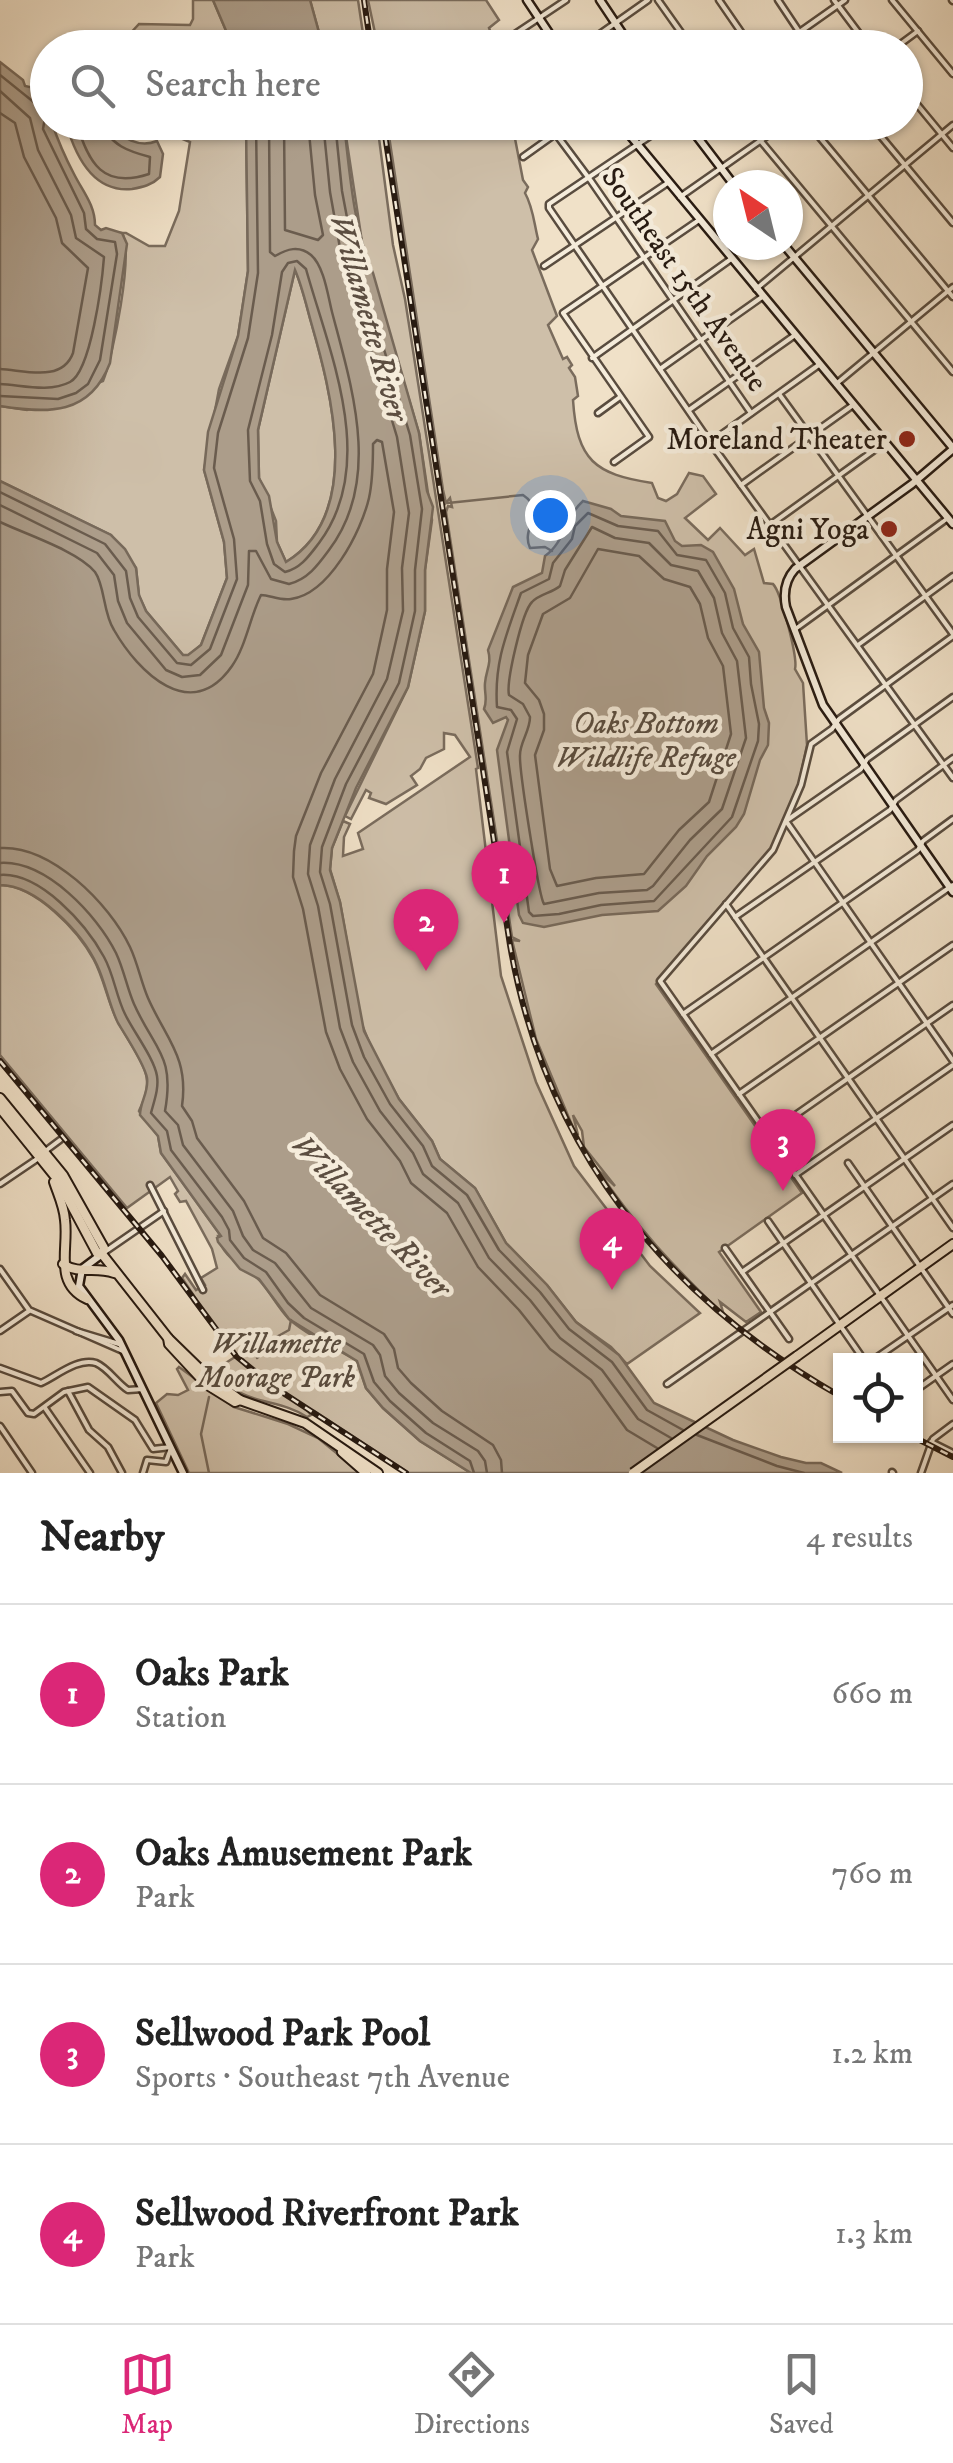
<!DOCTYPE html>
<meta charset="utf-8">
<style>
body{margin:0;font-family:"IM FELL DW Pica",serif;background:#f6f6f6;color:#222}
.controls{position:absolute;right:30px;bottom:30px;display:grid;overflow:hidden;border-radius:0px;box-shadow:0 2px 8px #0004}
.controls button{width:90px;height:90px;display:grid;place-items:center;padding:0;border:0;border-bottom:2px solid #e0e0e0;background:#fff;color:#222;font:50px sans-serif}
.compass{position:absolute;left:713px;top:170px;width:90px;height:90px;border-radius:50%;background:#fff;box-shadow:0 2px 8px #0004;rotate:325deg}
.you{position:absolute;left:550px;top:515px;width:35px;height:35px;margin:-25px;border:8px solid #fff;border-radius:50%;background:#1a73e8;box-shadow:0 0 0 15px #1a73e833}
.badge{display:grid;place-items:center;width:65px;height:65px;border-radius:50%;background:#db2777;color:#fff;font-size:32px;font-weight:700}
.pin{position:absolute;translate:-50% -82px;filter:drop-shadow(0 2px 5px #0008)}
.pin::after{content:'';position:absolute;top:52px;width:35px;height:30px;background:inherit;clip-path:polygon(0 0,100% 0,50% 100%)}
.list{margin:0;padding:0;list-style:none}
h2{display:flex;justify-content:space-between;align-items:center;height:130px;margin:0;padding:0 40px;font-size:42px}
h2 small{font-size:32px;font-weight:400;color:#767676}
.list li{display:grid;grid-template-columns:65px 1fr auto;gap:30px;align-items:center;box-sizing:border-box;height:180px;padding:0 40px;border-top:2px solid #e0e0e0}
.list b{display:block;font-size:38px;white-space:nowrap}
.list p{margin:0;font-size:32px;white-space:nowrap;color:#767676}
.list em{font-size:32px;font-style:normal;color:#767676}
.icon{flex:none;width:55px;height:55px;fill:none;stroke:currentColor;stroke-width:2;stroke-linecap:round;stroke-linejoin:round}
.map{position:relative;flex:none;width:953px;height:1473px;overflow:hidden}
.search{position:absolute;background:#fff;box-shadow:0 2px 8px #0004;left:30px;right:30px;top:30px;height:110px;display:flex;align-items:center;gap:25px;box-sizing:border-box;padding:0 35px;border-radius:55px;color:#767676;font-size:38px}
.sheet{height:850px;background:#fff}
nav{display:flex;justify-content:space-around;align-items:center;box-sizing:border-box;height:140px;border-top:2px solid #e0e0e0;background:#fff;font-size:28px;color:#767676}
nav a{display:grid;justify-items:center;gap:5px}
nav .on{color:#db2777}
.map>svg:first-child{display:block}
</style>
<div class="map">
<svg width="953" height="1473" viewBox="0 0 953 1473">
<rect width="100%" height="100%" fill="#f0e1c8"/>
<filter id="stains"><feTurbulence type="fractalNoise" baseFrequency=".002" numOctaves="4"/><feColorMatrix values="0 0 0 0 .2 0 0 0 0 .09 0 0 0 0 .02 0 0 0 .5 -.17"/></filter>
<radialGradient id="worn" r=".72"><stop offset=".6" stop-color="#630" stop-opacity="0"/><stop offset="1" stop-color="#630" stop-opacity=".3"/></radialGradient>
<g fill="#cebfa9" stroke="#7a6c5d" stroke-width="2.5">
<polygon points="193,0 213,0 233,47 125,48 127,37 139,24 190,25 193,19"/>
<polygon points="310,0 358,0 365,47 323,47"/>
<polygon points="368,0 486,0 499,20 489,28 496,47 378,47"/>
<path d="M144,123H246L248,271L238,336L219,389L204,470L224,542L227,578L201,645L188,656L183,655L146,611L139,596L136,568L111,535L0,481V406L27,410L103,381C113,356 134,253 122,233H126L149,246H165L179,211L190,142Z"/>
<polygon points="344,123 377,123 393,245 405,299 478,768 476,769 501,976 536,1082 574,1166 650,1266 700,1313 627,1364 611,1347 576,1322 547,1285 506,1243 475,1188 440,1159 432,1141 399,1099 373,1052 361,1022 340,902 330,869 332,848 343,821 350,824 344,837 343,856 363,849 358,833 470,757 455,735 444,733 444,749 426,758 420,769 411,776 417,785 386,804 369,798 371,793 366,790 351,819 345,816 408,687 425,611 425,570 432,520 419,433 362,242"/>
<path d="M387,123H512L523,180L528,187L525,193C533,207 534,223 538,239L532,250L557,316L548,325L563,359L567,357L572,365L569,368L575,377L578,396L573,400C577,461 595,474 652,483L658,498L666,501L677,494L689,473L703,476L716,494L685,518L708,540L720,528L745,555L754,549L764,583L773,584C781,592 798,658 795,669L803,683L807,745L799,783L772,848L656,984L802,1193L719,1252L761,1312L746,1322L720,1302L724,1315C677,1270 634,1225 598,1170L615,1186L584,1147L582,1131L573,1115L578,1135L574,1130L536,1039L512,940L520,941L512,937L446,512L448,506L452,507L450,498L446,503L443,490Z"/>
<path d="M295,270C302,286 306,304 311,322C331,392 364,514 286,562L277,542L276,521L259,478L258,430Z"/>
<path d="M0,885C35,885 78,930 94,960C104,979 107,999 116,1018C124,1035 147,1065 147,1081C148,1092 143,1102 139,1111L158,1136L161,1153L221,1236H218C223,1260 246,1265 260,1281C271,1293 278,1308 289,1319C309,1337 335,1347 357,1361L366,1388L383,1408L420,1441L471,1473H409L314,1411L307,1410L311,1415L307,1417C291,1406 272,1404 253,1398C237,1393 224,1384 210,1373L235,1357L193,1301L196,1299L182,1278L185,1274L196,1290L205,1285L201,1278L217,1268L212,1249L186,1201L180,1202L175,1194L178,1191L170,1177L127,1208L0,1055Z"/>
<polygon points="179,1367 234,1407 288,1424 318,1438 361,1473 189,1473 156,1403 167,1394 178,1395 188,1390 177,1369"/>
</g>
<g fill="#ac9d8a" stroke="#77695a" stroke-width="2.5" fill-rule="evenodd">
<polygon points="213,0 310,0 323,47 233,47"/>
<path d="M0,62L23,80L25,86L39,89L47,111L48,122L52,123C58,141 65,157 74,174C83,192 95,205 95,225L101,230L106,228L122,233L127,244L110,363C90,415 49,414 0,406Z"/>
<path d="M66,123H112C120,139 140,148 157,141L163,154L160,177C152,185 143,187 132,189C93,193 75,155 66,123Z"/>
<path d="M246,123H344C349,168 354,232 373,273L419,433L427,491L433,507L425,570V611L408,687L356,788L332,848L330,870L340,902L364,1031L399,1099L432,1141L440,1159L475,1188L506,1243L547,1285L576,1322L619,1355L654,1403L733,1440L781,1457L806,1463H821L842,1473H471L420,1441L383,1408L366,1388L357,1361L289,1319L259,1279L240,1269L218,1242L217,1238L221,1236L161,1153L158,1136L140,1115C140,1102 149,1092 147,1078C145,1065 126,1036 118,1023C109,1005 106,984 97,965C82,933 37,885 0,885V481L111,535L125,549L136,568L139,595L146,611L183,655H188L201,645L227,578L224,542L204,470L208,432L238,336L248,271ZM295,270C302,286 306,304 311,322C331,391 364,515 286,562L277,542L269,496L259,478L258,430Z"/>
<path d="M583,501L611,509L621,516L665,521L675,541L682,546L701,545L713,552L734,589L743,624L759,652L764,708L769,723L768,745L760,760L744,814L736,827L707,856L686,886L658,911L602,915L544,927L523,923L519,915L497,750L508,720L506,717L493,723L484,709C488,699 484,693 485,683C486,670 492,664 488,650L513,587L542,573L545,556C565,542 565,517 583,501Z"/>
</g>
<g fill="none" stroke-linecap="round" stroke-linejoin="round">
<g stroke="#6a5c4e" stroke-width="2.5">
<polyline points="0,75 46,112 43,129 84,213 86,229 97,239 115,242 117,254 100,360 88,384 76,393 58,399 0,396"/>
<path d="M0,91L30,118L38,150L71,215L76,238L104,257C102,283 91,371 70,382C49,393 22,385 0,384"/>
<path d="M0,113L15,123L24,157L56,218L62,243L88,268L73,353C62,383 24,370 0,369"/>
<path d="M76,122C89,164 103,189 149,174L150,157C131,152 107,145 104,122"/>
<polyline points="284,122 285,230 318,240 323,235 315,195 308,122"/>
<polyline points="323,122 330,192 340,248 397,437 409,513 402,568 403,611 387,679 335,779 310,845 308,874 318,906 340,1028 353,1062 380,1111 413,1153 423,1174 458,1203 489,1258 530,1300 560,1338 602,1370 638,1419 671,1438"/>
<polyline points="335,122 342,191 352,244 410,435 422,509 415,570 415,611 399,683 346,784 322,847 320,872 330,904 352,1025 364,1057 390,1104 423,1146 432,1166 467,1195 499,1250 540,1292 569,1329 612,1362 647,1410 683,1430"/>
<path d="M297,261L306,269C329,352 379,463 319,543C309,556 301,568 285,572L274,564L267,544L260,501L250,481L248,430L272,335L282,272L288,263Z"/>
<polyline points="0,492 105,544 126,571 130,598 138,617 177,663 191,665 210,649 237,579 234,539 214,468 218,433 248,338 258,273 256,122"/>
<path d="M0,505L97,553L114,575L118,601L127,623L166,670L182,677L200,675L221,655L248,585L249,551H256L271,579L289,584C308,579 318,565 329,550C382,480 352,388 332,312C328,296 324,266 311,255C299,245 287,249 275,256L270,252L269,122"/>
<path d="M588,513L618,526L658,531L677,555L706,560L725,593L733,628L749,657L751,684L759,724L758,741L732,817L654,901L601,905L559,914L533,916L529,912L507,752L517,719L511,710L497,707C494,663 506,635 521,593L549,579L553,563L572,539L575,526Z"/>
<path d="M0,522C25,534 78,551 95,572C105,586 103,613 114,630C138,672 191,725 232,666C246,646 250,617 261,595C270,595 280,601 291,599C329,594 361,532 369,498C373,480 373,462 373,444L377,440L382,442L394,512L387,569V610L373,674L321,773L296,836L294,851L293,877L303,909L326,1032L340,1069L367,1119L400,1161L411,1183L447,1213L478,1267L519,1310L550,1349L591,1380L627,1430L657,1448"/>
<path d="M592,527L615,538L649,543L671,565L698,571L714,598L722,633L737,661L746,738L722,809L690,840L653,886L647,890L599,893L544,904C539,897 519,770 520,755C520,742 530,731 530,717L523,704L509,695C506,682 522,612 532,602C539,594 552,593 560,586L565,570Z"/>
<polygon points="598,549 639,556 664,579 690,587 700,604 708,638 723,666 731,734 709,802 679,830 644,874 596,878 557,886 550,869 535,755 544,730 544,714 539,700 525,683 528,655 543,614 570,598"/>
<path d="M0,848C51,845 109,903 130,947C138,964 141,982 148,998C166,1039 189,1057 182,1106L192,1121L197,1138L244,1201L263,1238L286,1253L320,1295L384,1334L394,1349L398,1368L411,1383L442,1411L493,1445L501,1460L502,1473"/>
<path d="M0,863C46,860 97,915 116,953C124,970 127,988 134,1004C155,1051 175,1055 165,1111L178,1125L183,1145L233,1211L243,1236L253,1250L275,1263L311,1308L373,1345L380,1355L385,1376L399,1393L433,1423L478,1451L485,1461L487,1473"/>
<path d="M0,875C40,872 86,924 104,957C114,975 116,996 125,1014C133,1031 154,1058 157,1076C159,1089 154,1101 151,1113L167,1131L171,1150L222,1217L229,1230L230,1240L244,1258L266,1272L288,1303L304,1318L364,1354L374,1382L390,1401L426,1433L470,1461L474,1473"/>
<polyline points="697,1435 777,1466 804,1473"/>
</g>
<g stroke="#77695a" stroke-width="2.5">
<path d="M448,503L523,495C548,512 520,527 530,548L545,547L552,551"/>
<polyline points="257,1358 262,1354 262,1345 289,1330 291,1320"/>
<polyline points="227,1380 235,1374"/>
<polyline points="209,1397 201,1434 209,1473"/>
</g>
<defs>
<g id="street">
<polyline points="658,0 692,48"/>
<polyline points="719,0 752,48"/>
<polyline points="778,0 810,48"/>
<polyline points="834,0 870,48"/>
<polyline points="892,0 953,74"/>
<polyline points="952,0 953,1"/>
<polyline points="501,48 503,42 566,0"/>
<polyline points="580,48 648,0"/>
<polyline points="777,48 845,0"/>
<polyline points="895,48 918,31"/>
<polyline points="906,91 953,148"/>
<polyline points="547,122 591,181 751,413"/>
<polyline points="671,122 549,204 549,208 712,445 953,778"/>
<polyline points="745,122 953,372"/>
<polyline points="807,122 953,297"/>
<polyline points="869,122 953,223"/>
<polyline points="523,157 572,122"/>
<polyline points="680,197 787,122"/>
<polyline points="544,266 669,182"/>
<polyline points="756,289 953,125"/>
<polyline points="592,358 731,259"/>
<polyline points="660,369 762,297"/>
<polyline points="836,384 953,287"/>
<polyline points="779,394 953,634"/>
<polyline points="689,410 795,335"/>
<polyline points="598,413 620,397"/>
<polyline points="711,442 820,364"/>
<polyline points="614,462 649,437 563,313 699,220"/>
<polyline points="741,485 853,405"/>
<polyline points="770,525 884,443"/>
<polyline points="794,630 948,518"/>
<polyline points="953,636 839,719 832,729 811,744 801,785 773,850 660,981 953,1400"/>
<polyline points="858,645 953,576"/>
<polyline points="953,697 867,759 861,769 786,821 953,1061"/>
<polyline points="726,904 953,1228"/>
<polyline points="735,917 890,810 896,800 953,758"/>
<polyline points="683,1014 918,850 923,841 953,819"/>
<polyline points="711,1054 953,885"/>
<polyline points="739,1094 953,945"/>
<polyline points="767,1135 953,1005"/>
<polyline points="44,1152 60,1140"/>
<polyline points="848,1163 953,1314"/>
<polyline points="795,1175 953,1065"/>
<polyline points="0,1184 37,1159"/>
<polyline points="150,1185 203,1290"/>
<polyline points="768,1221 864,1360"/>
<polyline points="725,1248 789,1339"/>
<polyline points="106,1251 164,1211"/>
<polyline points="0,1269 29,1310 125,1352"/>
<polyline points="742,1272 953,1125"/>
<polyline points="0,1331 29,1311"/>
<polyline points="76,1331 119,1344"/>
<polyline points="873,1360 953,1305"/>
<path d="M0,1368L41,1383C55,1377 78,1357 96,1363C108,1368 117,1383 128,1390L143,1389"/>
<polyline points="667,1384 953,1184"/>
<polyline points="916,1390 953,1364"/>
<polyline points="68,1391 89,1430 108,1447 122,1473"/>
<polyline points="0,1392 12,1391 28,1413 34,1414 64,1392 88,1387 135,1420 153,1449 171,1447"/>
<polyline points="45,1408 90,1473"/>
<polyline points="0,1426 32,1473"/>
<polyline points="931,1442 951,1452"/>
<polyline points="892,1472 893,1473"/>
<polyline points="143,1473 147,1460 166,1462 170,1451"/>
<polyline points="921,1473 933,1439 953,1424"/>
</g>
<g id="secondary">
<polyline points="527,0 559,48"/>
<polyline points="600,0 632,48"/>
<polyline points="619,122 953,524"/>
<polyline points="686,122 734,185"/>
<polyline points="784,245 953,448"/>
<path d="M953,449L912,484L795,569C785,580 783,592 786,607L823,705L953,892"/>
<polyline points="102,1254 82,1269 79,1286 119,1340 183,1473"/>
</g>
<g id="primary">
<polyline points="0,1098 63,1175 104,1248 102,1254"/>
<polyline points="0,1108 58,1180 97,1253 102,1254 168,1338 169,1344 206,1384 235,1402 240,1400 305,1423 378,1473"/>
<path d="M54,1182C58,1194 64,1206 65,1220C69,1249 53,1283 87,1299"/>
<path d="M63,1264C79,1275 96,1266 114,1273"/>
<polyline points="168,1338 207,1376 240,1400"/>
<polyline points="797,1356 953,1244"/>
<polyline points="342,1452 366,1473"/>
</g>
</defs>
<use href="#street" stroke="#594c3f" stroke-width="9"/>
<use href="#secondary" stroke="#271a11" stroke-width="11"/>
<use href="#primary" stroke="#271a11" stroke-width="12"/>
<use href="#street" stroke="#f5ecdb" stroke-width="4"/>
<use href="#secondary" stroke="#f5ecdb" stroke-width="6"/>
<use href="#primary" stroke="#f0e1c8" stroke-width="8"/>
<defs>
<g id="rail">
<polyline points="364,0 371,48"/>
<path d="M383,122L510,945C545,1147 664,1296 840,1396"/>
<polyline points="0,1061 162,1256 236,1356 274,1387 406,1473"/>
<polyline points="912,1436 953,1457"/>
</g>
</defs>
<use href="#rail" stroke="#271a11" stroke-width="6"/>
<use href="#rail" stroke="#f5ecdb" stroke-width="2.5" stroke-dasharray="8" stroke-linecap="butt"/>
<defs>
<polyline id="primary-bridge" points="633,1473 797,1356"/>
</defs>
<use href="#primary-bridge" stroke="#271a11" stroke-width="12" stroke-linecap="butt"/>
<use href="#primary-bridge" stroke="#f0e1c8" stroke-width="8"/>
</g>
<g fill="#8f2418" stroke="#f5ecdb" stroke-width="4">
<circle cx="907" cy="439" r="10"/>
<circle cx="889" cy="529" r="10"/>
</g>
<g text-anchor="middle" stroke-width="9" stroke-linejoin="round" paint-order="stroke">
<g font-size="30" fill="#271a11" stroke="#f5ecdb">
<text transform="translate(685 279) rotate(55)" y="10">Southeast 15th Avenue</text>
</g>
<g font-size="30" fill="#271a11" stroke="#f5ecdb" text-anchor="end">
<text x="887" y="449">Moreland Theater</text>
<text x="869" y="539">Agni Yoga</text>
</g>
<g font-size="30" font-style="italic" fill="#594c3f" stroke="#f5ecdb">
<text x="646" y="733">Oaks Bottom<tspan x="646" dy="34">Wildlife Refuge</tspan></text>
<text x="276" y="1353">Willamette<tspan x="276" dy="34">Moorage Park</tspan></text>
</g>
<g font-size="32" font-style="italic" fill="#5c4e41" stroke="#f5ecdb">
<text transform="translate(370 317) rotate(74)" y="11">Willamette River</text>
<text transform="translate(372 1215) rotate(46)" y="11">Willamette River</text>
</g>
</g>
<rect width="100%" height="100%" filter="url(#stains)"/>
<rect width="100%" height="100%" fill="url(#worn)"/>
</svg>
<div class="controls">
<button><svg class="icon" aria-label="locate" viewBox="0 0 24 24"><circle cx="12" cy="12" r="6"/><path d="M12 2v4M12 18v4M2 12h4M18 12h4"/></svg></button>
</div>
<svg class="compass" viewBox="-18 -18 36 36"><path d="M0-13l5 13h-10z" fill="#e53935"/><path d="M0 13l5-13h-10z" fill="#767676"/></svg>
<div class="you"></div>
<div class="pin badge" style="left:504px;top:923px">1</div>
<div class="pin badge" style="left:426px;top:971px">2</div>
<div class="pin badge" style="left:783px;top:1191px">3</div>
<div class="pin badge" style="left:612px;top:1290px">4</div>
<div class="search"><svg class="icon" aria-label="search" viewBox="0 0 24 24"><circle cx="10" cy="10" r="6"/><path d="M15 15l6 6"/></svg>Search here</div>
</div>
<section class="sheet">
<h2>Nearby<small>4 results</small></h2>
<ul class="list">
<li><span class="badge">1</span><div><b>Oaks Park</b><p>Station</p></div><em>660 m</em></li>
<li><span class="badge">2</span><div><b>Oaks Amusement Park</b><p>Park</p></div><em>760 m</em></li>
<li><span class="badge">3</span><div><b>Sellwood Park Pool</b><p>Sports · Southeast 7th Avenue</p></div><em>1.2 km</em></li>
<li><span class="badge">4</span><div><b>Sellwood Riverfront Park</b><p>Park</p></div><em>1.3 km</em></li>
</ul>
</section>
<nav>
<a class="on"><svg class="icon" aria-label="map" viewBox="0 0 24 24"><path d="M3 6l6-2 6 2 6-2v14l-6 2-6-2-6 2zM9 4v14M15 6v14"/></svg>Map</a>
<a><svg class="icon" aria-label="directions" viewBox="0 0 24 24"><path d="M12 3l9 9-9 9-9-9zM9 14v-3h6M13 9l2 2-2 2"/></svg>Directions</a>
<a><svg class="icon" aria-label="saved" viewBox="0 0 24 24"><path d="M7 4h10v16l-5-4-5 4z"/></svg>Saved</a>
</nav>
